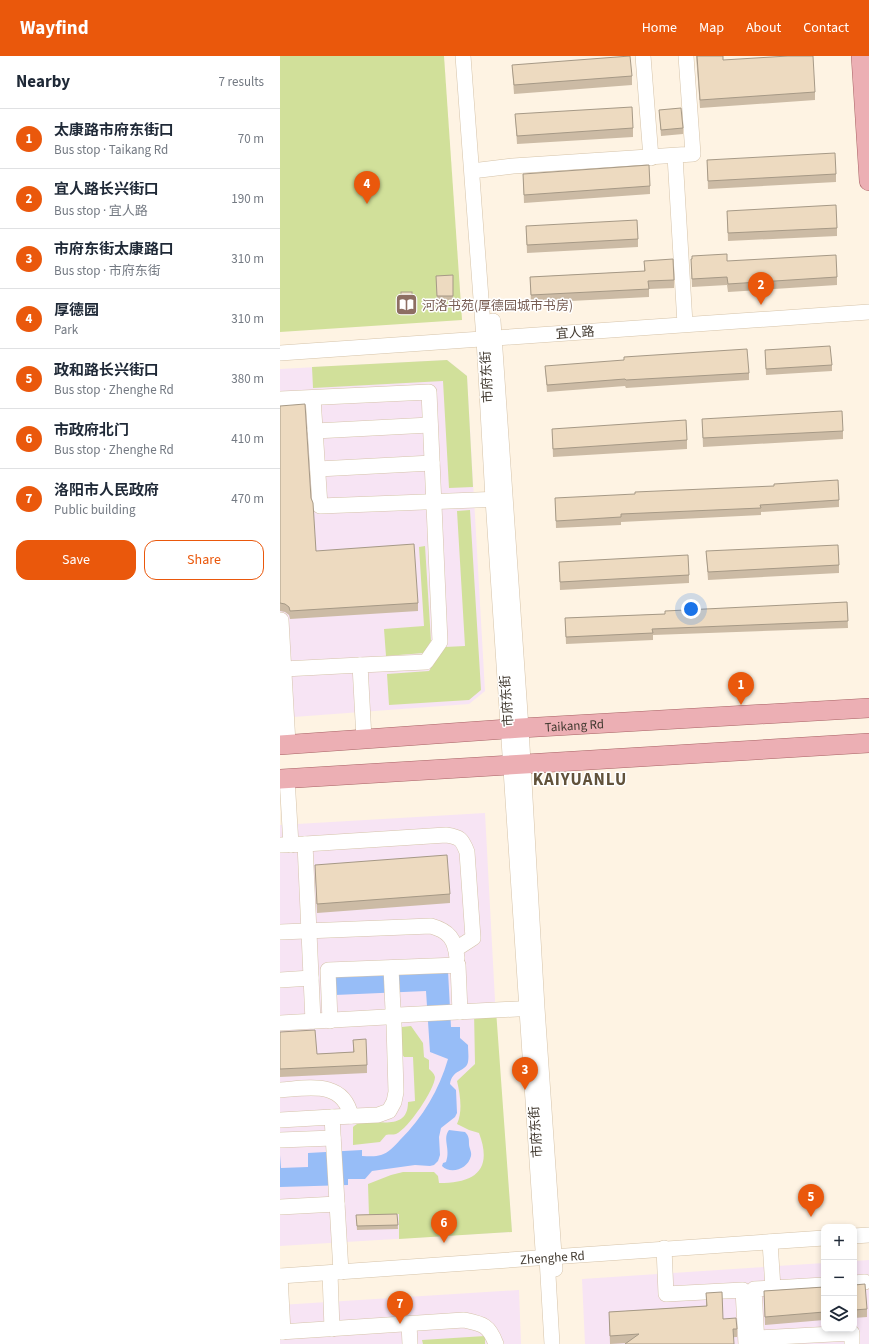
<!DOCTYPE html>
<meta charset="utf-8">
<style>
body{margin:0;font-family:"Source Sans 3","Noto Sans SC",sans-serif;background:#f6f6f7;color:#1f2937}
.controls{position:absolute;right:12px;bottom:12px;display:grid;overflow:hidden;border-radius:8px;box-shadow:0 2px 6px #0003}
.controls button{width:36px;height:36px;display:grid;place-items:center;padding:0;border:0;border-bottom:1px solid #e0e1e3;background:#fff;color:#1f2937;font:20px sans-serif}
.you{position:absolute;left:411px;top:553px;width:14px;height:14px;margin:-10px;border:3px solid #fff;border-radius:50%;background:#1a73e8;box-shadow:0 0 0 6px #1a73e833}
.badge{display:grid;place-items:center;width:26px;height:26px;border-radius:50%;background:#ea580c;color:#fff;font-size:13px;font-weight:700}
.pin{position:absolute;translate:-50% -33px;filter:drop-shadow(0 1px 2px #0008)}
.pin::after{content:'';position:absolute;top:21px;width:14px;height:12px;background:inherit;clip-path:polygon(0 0,100% 0,50% 100%)}
.list{margin:0;padding:0;list-style:none}
h2{display:flex;justify-content:space-between;align-items:center;height:52px;margin:0;padding:0 16px;font-size:17px}
h2 small{font-size:13px;font-weight:400;color:#747a83}
.list li{display:grid;grid-template-columns:26px 1fr auto;gap:12px;align-items:center;box-sizing:border-box;height:60px;padding:0 16px;border-top:1px solid #e0e1e3}
.list b{display:block;font-size:15px;white-space:nowrap}
.list p{margin:0;font-size:13px;white-space:nowrap;color:#747a83}
.list em{font-size:13px;font-style:normal;color:#747a83}
.actions{display:flex;gap:8px;padding:12px 16px}
.actions a{flex:1;padding:9px 0;border:1px solid #ea580c;border-radius:12px;text-align:center;font-size:14px;color:#ea580c}
.actions .main{background:#ea580c;color:#fff}
.icon{flex:none;width:22px;height:22px;fill:none;stroke:currentColor;stroke-width:2;stroke-linecap:round;stroke-linejoin:round}
.map{position:relative;flex:none;width:589px;height:1288px;overflow:hidden}
header{display:flex;align-items:center;gap:24px;box-sizing:border-box;height:56px;padding:0 20px;background:#ea580c;color:#fff}
header strong{font-size:19px}
nav{display:flex;gap:22px;margin-inline-start:auto;font-size:14px}
main{display:flex}
aside{flex:1;background:#fff}
.map>svg:first-child{display:block}
</style>
<header>
<strong>Wayfind</strong>
<nav><a>Home</a><a>Map</a><a>About</a><a>Contact</a></nav>
</header>
<main>
<aside>
<h2>Nearby<small>7 results</small></h2>
<ul class="list">
<li><span class="badge">1</span><div><b>太康路市府东街口</b><p>Bus stop · Taikang Rd</p></div><em>70 m</em></li>
<li><span class="badge">2</span><div><b>宜人路长兴街口</b><p>Bus stop · 宜人路</p></div><em>190 m</em></li>
<li><span class="badge">3</span><div><b>市府东街太康路口</b><p>Bus stop · 市府东街</p></div><em>310 m</em></li>
<li><span class="badge">4</span><div><b>厚德园</b><p>Park</p></div><em>310 m</em></li>
<li><span class="badge">5</span><div><b>政和路长兴街口</b><p>Bus stop · Zhenghe Rd</p></div><em>380 m</em></li>
<li><span class="badge">6</span><div><b>市政府北门</b><p>Bus stop · Zhenghe Rd</p></div><em>410 m</em></li>
<li><span class="badge">7</span><div><b>洛阳市人民政府</b><p>Public building</p></div><em>470 m</em></li>
</ul>
<div class="actions"><a class="main">Save</a><a>Share</a></div>
</aside>
<div class="map">
<svg width="589" height="1288" viewBox="0 0 589 1288">
<rect width="100%" height="100%" fill="#fef3e3"/>
<g fill="#f7e4f4">
<polygon points="167,304 187,320 205,635 189,648 0,662 0,313"/>
<polygon points="205,757 216,963 232,1176 0,1190 0,769"/>
<polygon points="589,1204 589,1288 305,1288 302,1223 544,1207 544,1273 574,1273 574,1205"/>
<polygon points="239,1234 241,1288 0,1288 0,1249"/>
</g>
<g fill="#d1e09a">
<polygon points="0,0 164,0 182,264 0,276"/>
<polygon points="167,304 187,320 193,431 169,432 163,325 33,332 32,311"/>
<polygon points="190,454 201,634 189,644 109,649 107,618 149,615 165,591 185,590 177,455"/>
<polygon points="145,490 151,585 144,597 106,600 104,573 144,570 139,491"/>
<path d="M216,954L232,1176L119,1183V1158L89,1160L88,1128L111,1119L123,1116H154L158,1120L159,1127C195,1127 213,1114 199,1077L189,1074L177,1068C183,1055 180,1038 177,1025L195,1008L194,955Z"/>
<path d="M131,970L143,987L144,1001L149,1004V1013C151,1015 154,1017 155,1021C155,1033 128,1073 116,1078C113,1079 109,1078 106,1079L100,1086L73,1089V1071C75,1069 78,1067 81,1066C99,1064 128,1075 128,1046L135,1045L133,1001H124L122,998V971Z"/>
<polygon points="205,1280 205,1288 143,1288 142,1284"/>
</g>
<g fill="#97bdf7">
<path d="M168,915L171,971H180V982L188,989C188,994 189,1001 188,1006C186,1016 172,1013 170,1028L176,1034L177,1057L175,1061L161,1072L159,1081L160,1099L158,1105L154,1109L150,1110L135,1109L92,1115L85,1123H68V1129L0,1131V1099L1,1112L28,1111V1097L82,1094V1100C88,1100 95,1101 101,1099C108,1097 115,1090 120,1084C143,1061 159,1034 168,1003L150,996L146,935L55,939L54,921Z"/>
<path d="M169,1074L185,1076C189,1080 189,1083 189,1088C189,1092 192,1096 191,1100C188,1113 171,1119 162,1110L163,1107L166,1106C171,1093 162,1083 169,1074Z"/>
</g>
<g fill="none" stroke-linecap="round" stroke-linejoin="round">
<defs>
<g id="minor">
<polyline points="183,0 204,283 213,443 263,1194 267,1202 272,1288"/>
<polyline points="363,0 371,102"/>
<polyline points="395,100 405,268"/>
<polyline points="200,114 233,110 413,98 406,0"/>
<polyline points="213,265 241,672 257,952 275,1213"/>
<polyline points="0,297 589,256"/>
<polyline points="33,342 40,450 222,443"/>
<polyline points="0,343 149,336 160,586 146,606 80,609 84,683"/>
<polyline points="35,375 150,369"/>
<polyline points="38,413 152,407"/>
<polyline points="1,564 8,688"/>
<polyline points="4,613 80,609"/>
<polyline points="7,722 11,789"/>
<path d="M25,788L166,779C180,781 182,783 187,796L193,882L176,893"/>
<polyline points="0,789 25,788 33,965"/>
<path d="M0,876L151,870C169,875 175,883 177,902"/>
<polyline points="111,912 113,954"/>
<polyline points="0,924 31,922"/>
<polyline points="119,959 256,952"/>
<polyline points="50,965 48,914 178,909 180,956"/>
<polyline points="0,967 106,961"/>
<path d="M0,1034C29,1032 63,1024 71,1060"/>
<polyline points="52,1061 98,1059 109,1055 114,1046 116,1036 114,968"/>
<polyline points="0,1064 52,1061 61,1216"/>
<polyline points="0,1084 53,1082"/>
<polyline points="0,1151 57,1148"/>
<polyline points="574,1180 589,1179"/>
<polyline points="490,1186 493,1232 544,1229"/>
<polyline points="384,1192 386,1238 463,1234 466,1288"/>
<polyline points="50,1217 52,1273"/>
<path id="s1" d="M0,1220L544,1182"/>
<polyline points="0,1220 3,1276"/>
<polyline points="574,1227 585,1226"/>
<polyline points="129,1268 130,1288"/>
<path d="M0,1276L184,1264C203,1268 209,1269 216,1288"/>
<polyline points="477,1282 572,1277 572,1288"/>
<polyline points="477,1288 474,1233 493,1232"/>
</g>
<g id="major">
<polyline points="581,0 589,125"/>
<path id="s2" d="M0,689L241,672L589,652"/>
<polyline points="0,723 589,687"/>
</g>
</defs>
<use href="#minor" stroke="#d5c3a9" stroke-width="16"/>
<use href="#major" stroke="#a86365" stroke-width="20"/>
<use href="#minor" stroke="#fff" stroke-width="15"/>
<use href="#major" stroke="#ecafb4" stroke-width="19"/>
</g>
<g fill="#ccbba5">
<polygon points="416,0 443,0 443,4 535,36 535,44 420,52"/>
<polygon points="232,9 352,20 352,29 234,38"/>
<polygon points="379,54 403,72 403,78 381,80"/>
<polygon points="235,58 353,72 353,81 237,88"/>
<polygon points="427,104 556,118 556,126 428,133"/>
<polygon points="243,118 370,130 370,138 244,147"/>
<polygon points="447,155 557,172 557,180 448,185"/>
<polygon points="246,170 358,183 358,191 247,197"/>
<polygon points="411,203 447,205 557,221 557,229 448,236 447,229 412,231"/>
<polygon points="364,205 394,224 394,232 369,233 369,241 251,247 250,221 364,215"/>
<polygon points="173,219 173,244 157,245 156,220"/>
<rect x="121" y="236" width="11" height="21"/>
<polygon points="485,294 552,309 552,315 486,319"/>
<polygon points="265,310 469,317 469,324 346,332 345,330 267,336"/>
<polygon points="0,350 31,442 36,495 138,547 138,555 10,563 9,559 5,556 0,555"/>
<polygon points="422,363 563,375 563,383 423,391"/>
<polygon points="272,373 407,384 407,393 273,401"/>
<polygon points="275,442 559,444 559,451 481,456 481,459 341,466 341,469 276,472"/>
<polygon points="426,495 559,509 559,517 428,524"/>
<polygon points="279,506 409,519 409,527 280,534"/>
<polygon points="567,546 568,572 373,579 373,584 286,588 285,562 385,558"/>
<polygon points="35,809 170,838 170,847 37,857"/>
<polygon points="0,976 37,998 73,996 73,984 87,1009 87,1017 0,1021"/>
<polygon points="117,1158 118,1173 77,1174 76,1159"/>
<polygon points="574,1229 587,1253 587,1261 574,1262"/>
<polygon points="544,1231 544,1264 485,1269 484,1235"/>
<polygon points="426,1237 443,1263 457,1273 457,1281 330,1288 329,1256 426,1250"/>
</g>
<g fill="#eddac0" stroke="#a69986">
<polygon points="350,0 352,20 234,29 232,9"/>
<polygon points="417,0 443,0 443,4 508,0 533,0 535,36 420,44"/>
<polygon points="352,51 353,72 237,80 235,58"/>
<polygon points="401,52 403,72 381,74 379,54"/>
<polygon points="555,97 556,118 428,125 427,104"/>
<polygon points="369,109 370,130 244,139 243,118"/>
<polygon points="556,149 557,172 448,177 447,155"/>
<polygon points="357,164 358,183 247,189 246,170"/>
<polygon points="447,198 447,205 556,199 557,221 448,228 447,221 412,223 411,203 412,203 412,200"/>
<polygon points="393,203 394,224 368,225 369,233 251,239 250,221 365,215 364,205"/>
<polygon points="173,219 173,240 157,240 156,220"/>
<rect x="121" y="236" width="11" height="17"/>
<polygon points="550,290 552,309 486,313 485,294"/>
<polygon points="467,293 469,317 346,324 345,323 267,329 265,310 344,304 344,301"/>
<polygon points="25,348 31,442 33,447 36,495 134,488 138,547 10,555 9,551 5,548 0,547 0,350"/>
<polygon points="562,355 563,375 423,382 422,363"/>
<polygon points="406,364 407,384 273,393 272,373"/>
<polygon points="558,424 559,444 480,449 481,452 341,458 341,461 276,465 275,442 355,438 355,436 494,430 494,428"/>
<polygon points="558,489 559,509 428,516 426,495"/>
<polygon points="408,499 409,519 280,526 279,506"/>
<polygon points="567,546 568,565 372,573 373,577 286,581 285,562 385,558 385,555"/>
<polygon points="167,799 170,838 37,848 35,809"/>
<polygon points="35,974 37,998 74,996 73,984 86,983 87,1009 0,1013 0,976"/>
<polygon points="117,1158 118,1169 77,1170 76,1159"/>
<polygon points="585,1228 587,1253 574,1254 574,1229"/>
<polygon points="544,1231 544,1256 485,1261 484,1235"/>
<polygon points="442,1236 443,1263 456,1262 457,1273 453,1273 454,1288 345,1288 359,1278 330,1280 329,1256 427,1250 426,1237"/>
</g>
<defs>
<symbol id="library-square" viewBox="-11 -11 22 22"><rect x="-9" y="-9" width="18" height="18" rx="4" fill="#8d6e63" stroke="#fff"/><path d="M-6-4Q-3-5.5-.7-3.5V5Q-3 3-6 4ZM6-4Q3-5.5 .7-3.5V5Q3 3 6 4Z" fill="#fff"/></symbol>
</defs>
<g fill-rule="evenodd">
<use href="#library-square" x="114" y="236" width="25" height="25"/>
</g>
<g text-anchor="middle" stroke-width="3" stroke-linejoin="round" paint-order="stroke">
<g font-size="13" fill="#785e54" stroke="#fff" text-anchor="start">
<text x="142" y="254">河洛书苑(厚德园城市书房)</text>
</g>
<g font-size="13" fill="#41392f" stroke="#fff">
<text transform="translate(295 276) rotate(-4)" y="5">宜人路</text>
<text transform="translate(206 321) rotate(-93)" y="5">市府东街</text>
<text transform="translate(226 645) rotate(-94)" y="5">市府东街</text>
<text dy="5" stroke="none"><textPath href="#s2" startOffset="295">Taikang Rd</textPath></text>
<text transform="translate(255 1076) rotate(-94)" y="5">市府东街</text>
<text dy="5" stroke="none"><textPath href="#s1" startOffset="273">Zhenghe Rd</textPath></text>
</g>
<g font-size="17" font-weight="bold" letter-spacing="1" fill="#61523b" stroke="#fff">
<text x="300" y="729">KAIYUANLU</text>
</g>
</g>
</svg>
<div class="controls">
<button>+</button>
<button>−</button>
<button><svg class="icon" aria-label="layers" viewBox="0 0 24 24"><path d="M12 4l9 5-9 5-9-5zM3 14l9 5 9-5"/></svg></button>
</div>
<div class="you"></div>
<div class="pin badge" style="left:461px;top:649px">1</div>
<div class="pin badge" style="left:481px;top:249px">2</div>
<div class="pin badge" style="left:245px;top:1034px">3</div>
<div class="pin badge" style="left:87px;top:148px">4</div>
<div class="pin badge" style="left:531px;top:1161px">5</div>
<div class="pin badge" style="left:164px;top:1187px">6</div>
<div class="pin badge" style="left:120px;top:1268px">7</div>
</div>
</main>
